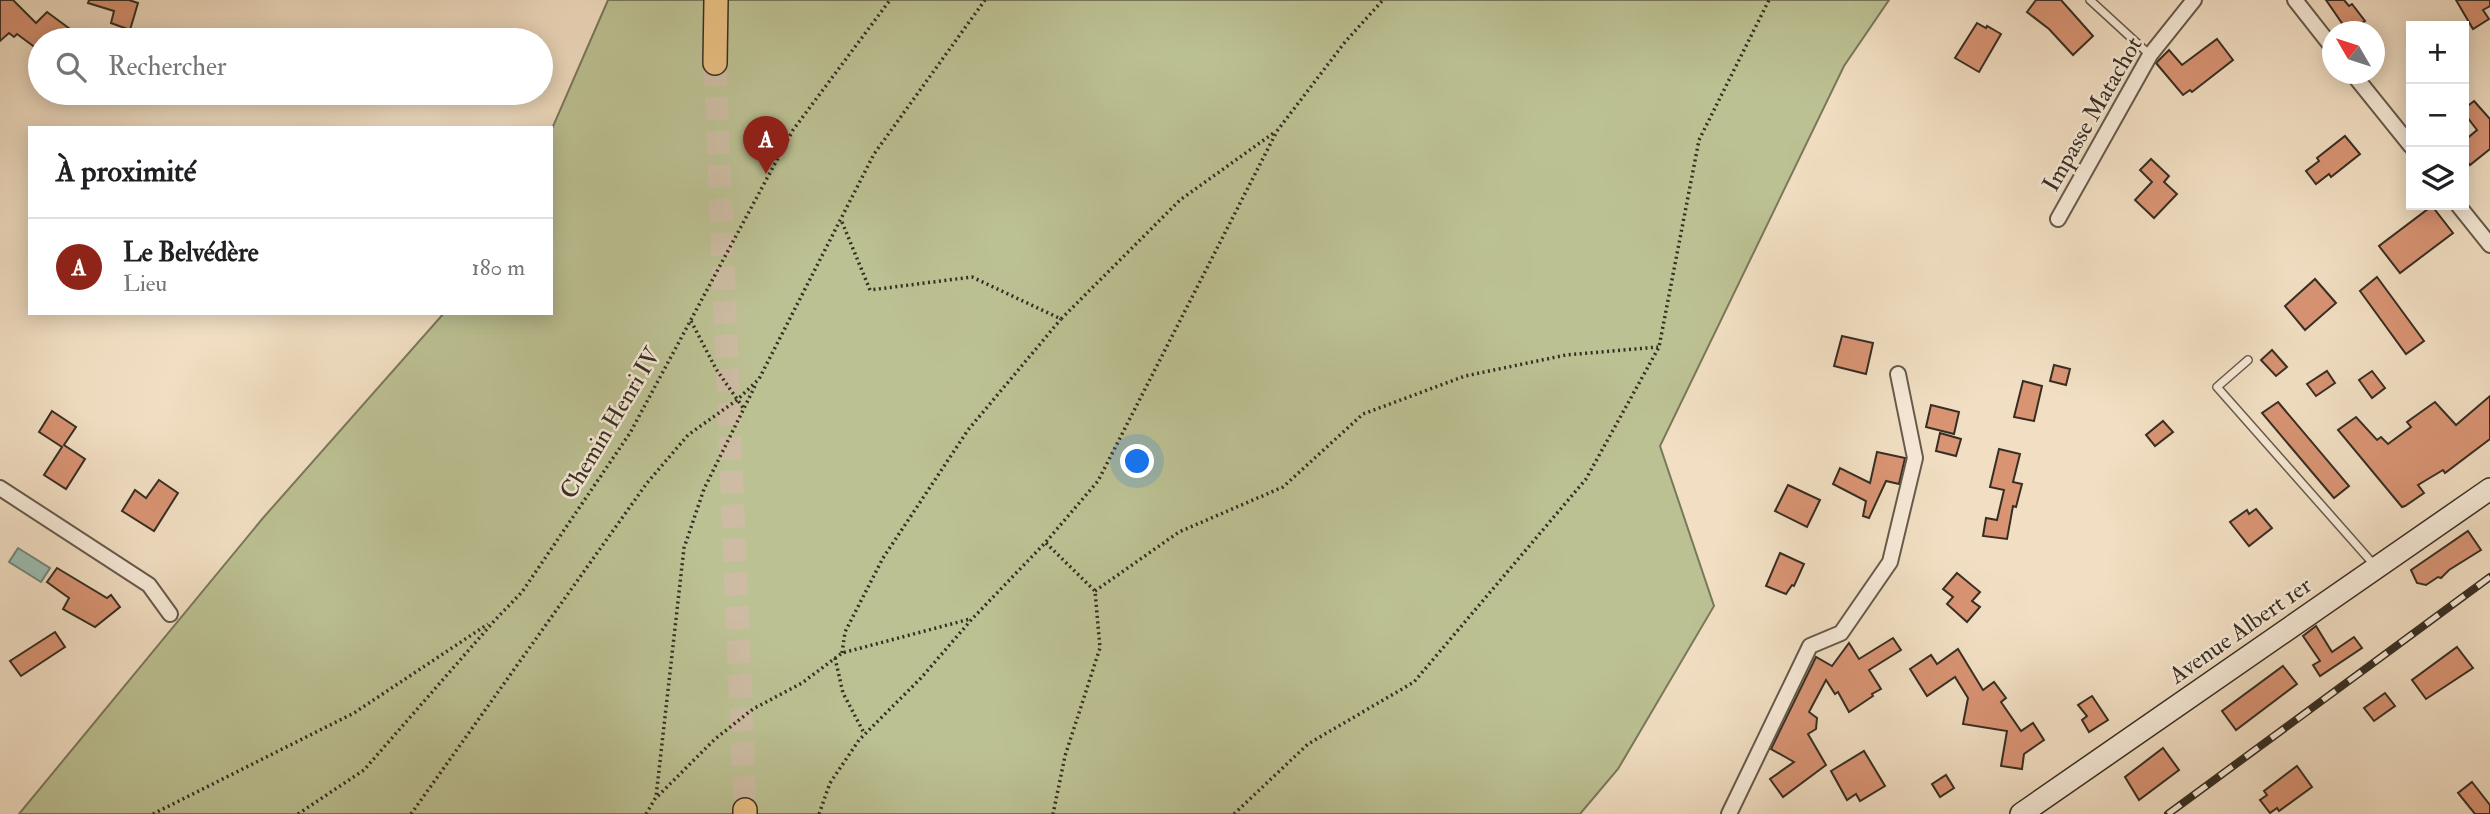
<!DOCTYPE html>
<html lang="fr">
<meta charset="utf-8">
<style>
body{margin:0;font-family:"IM FELL Double Pica",serif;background:#f2f2f2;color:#202124}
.controls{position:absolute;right:21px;top:21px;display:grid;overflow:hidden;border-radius:0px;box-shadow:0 4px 18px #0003}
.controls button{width:63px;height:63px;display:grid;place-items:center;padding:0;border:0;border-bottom:2px solid #e0e0e0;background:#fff;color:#202124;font:35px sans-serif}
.compass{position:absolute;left:2322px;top:21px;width:63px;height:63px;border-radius:50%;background:#fff;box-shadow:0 4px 18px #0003;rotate:309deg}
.you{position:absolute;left:1138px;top:462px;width:24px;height:24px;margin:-18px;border:5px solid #fff;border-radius:50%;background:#1a73e8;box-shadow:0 0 0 10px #1a73e833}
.badge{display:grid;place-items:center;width:46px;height:46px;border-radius:50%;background:#8f2418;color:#fff;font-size:23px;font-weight:700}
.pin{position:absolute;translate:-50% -58px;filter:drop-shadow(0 2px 4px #0008)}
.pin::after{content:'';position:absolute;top:37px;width:24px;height:21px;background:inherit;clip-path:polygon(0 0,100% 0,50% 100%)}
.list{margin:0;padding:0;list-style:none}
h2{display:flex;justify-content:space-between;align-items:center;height:91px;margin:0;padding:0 28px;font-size:30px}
h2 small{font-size:23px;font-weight:400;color:#757577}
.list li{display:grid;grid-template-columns:46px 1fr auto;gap:21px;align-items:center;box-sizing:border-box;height:98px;padding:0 28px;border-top:2px solid #e0e0e0}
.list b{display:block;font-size:26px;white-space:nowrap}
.list p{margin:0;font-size:23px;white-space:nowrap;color:#757577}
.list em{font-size:23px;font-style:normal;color:#757577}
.icon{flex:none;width:38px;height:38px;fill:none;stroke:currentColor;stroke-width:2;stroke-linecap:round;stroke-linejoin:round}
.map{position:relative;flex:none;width:2490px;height:814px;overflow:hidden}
.search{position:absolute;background:#fff;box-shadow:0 4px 18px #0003;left:28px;top:28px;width:525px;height:77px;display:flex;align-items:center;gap:18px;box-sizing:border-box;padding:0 24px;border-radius:38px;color:#757577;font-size:26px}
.panel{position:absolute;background:#fff;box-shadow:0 4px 18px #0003;left:28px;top:126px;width:525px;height:189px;border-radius:0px}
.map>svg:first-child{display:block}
</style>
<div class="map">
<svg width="2490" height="814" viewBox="0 0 2490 814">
<rect width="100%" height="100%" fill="#f2dfc3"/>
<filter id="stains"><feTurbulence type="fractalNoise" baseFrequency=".00286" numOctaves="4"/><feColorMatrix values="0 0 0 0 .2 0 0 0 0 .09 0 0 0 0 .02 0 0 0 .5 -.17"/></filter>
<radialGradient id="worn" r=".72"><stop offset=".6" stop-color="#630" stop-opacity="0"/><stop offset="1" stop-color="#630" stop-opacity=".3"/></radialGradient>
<polygon fill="#bcc193" stroke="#7a785b" stroke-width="2" points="608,0 1889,0 1844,66 1660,446 1714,606 1618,769 1580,814 19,814 263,518 444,313 551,313 551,131"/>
<polygon fill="#9bbdb2" stroke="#738479" stroke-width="2" points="18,548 50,568 41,582 9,562"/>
<g fill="#d99474" stroke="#372e23" stroke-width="2">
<polygon points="0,0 13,0 36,23 47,12 85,40 40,40 40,51 17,34 14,37 9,33 0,41"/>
<polygon points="89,0 129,0 138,3 130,30 111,23 114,11 88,3"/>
<polygon points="2036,0 2061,0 2093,36 2073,55 2049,29 2027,12"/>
<polygon points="2326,0 2344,0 2349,6 2352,4 2365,21 2348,32"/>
<polygon points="2456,0 2490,0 2490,6 2483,10 2489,19 2473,29"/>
<polygon points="1977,23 1986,28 1987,26 2001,34 1979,72 1955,58"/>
<polygon points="2217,39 2233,60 2192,92 2190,90 2183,95 2156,63 2169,50 2182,65"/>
<polygon points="2474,101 2490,119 2490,149 2470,165 2464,158 2464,141 2477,130 2464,113 2464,109"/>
<polygon points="2345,136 2360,154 2331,177 2329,174 2316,184 2306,171 2319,161 2317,158"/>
<polygon points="2151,159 2169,176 2164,182 2177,194 2154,218 2135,200 2152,182 2140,170"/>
<polygon points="2432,206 2453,233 2400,273 2379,246"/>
<polygon points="2377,277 2424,341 2406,354 2360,291"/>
<polygon points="2315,279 2336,303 2305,330 2285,306"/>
<polygon points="1842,336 1873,343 1866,374 1834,366"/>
<polygon points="2272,350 2287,367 2276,376 2261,360"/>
<polygon points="2054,365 2070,369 2066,385 2050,381"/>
<polygon points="2327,371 2335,383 2316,396 2307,384"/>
<polygon points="2372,371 2385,388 2372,398 2359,380"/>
<polygon points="2023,381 2042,386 2034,421 2014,417"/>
<polygon points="2490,396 2490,439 2445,473 2443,470 2418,485 2424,493 2405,506 2402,507 2338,430 2356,417 2377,440 2381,437 2388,444 2411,427 2407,422 2435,402 2456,425"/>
<polygon points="2278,402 2349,486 2334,498 2262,413"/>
<polygon points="1931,405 1959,412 1954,434 1926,427"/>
<polygon points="52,411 76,427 64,445 85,459 66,489 44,475 62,447 39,432"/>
<polygon points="2163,421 2173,432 2155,446 2146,435"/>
<polygon points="1940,433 1961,439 1956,456 1936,451"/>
<polygon points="1999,449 2020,454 2013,482 2022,484 2016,507 2013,506 2007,539 1983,536 1986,518 1997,520 2004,490 1990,487"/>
<polygon points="1877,452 1905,458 1899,484 1886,481 1869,518 1863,516 1866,501 1833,484 1840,468 1870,483"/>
<polygon points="159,480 178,493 154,531 122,511 135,490 146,498"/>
<polygon points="1788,485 1820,500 1807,527 1775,511"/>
<polygon points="2256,509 2272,528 2249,546 2230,522 2247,510 2249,514"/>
<polygon points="2468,531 2481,550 2449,570 2441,578 2438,577 2426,585 2417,583 2411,570"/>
<polygon points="1780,553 1804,564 1794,586 1792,585 1786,594 1766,586"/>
<polygon points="57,568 107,598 111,595 120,607 95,627 63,609 69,598 47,582"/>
<polygon points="1957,573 1980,592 1972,601 1980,607 1967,622 1947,604 1953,597 1943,589"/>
<polygon points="2316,626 2332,652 2354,637 2362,648 2320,676 2313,665 2320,661 2303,636"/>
<polygon points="55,632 65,647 21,676 10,661"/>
<polygon points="1893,638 1901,650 1869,670 1881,689 1872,694 1873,696 1849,712 1838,692 1835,694 1826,680 1809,712 1817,718 1816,729 1808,734 1826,765 1783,797 1770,779 1794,762 1771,749 1816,657 1832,666 1849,643 1859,659"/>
<polygon points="2457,647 2473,668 2426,699 2412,680"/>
<polygon points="1958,649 1983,690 1994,682 2006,698 2001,702 2021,731 2033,723 2044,740 2024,754 2022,769 2001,766 2007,731 1963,724 1968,698 1955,677 1927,696 1910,669 1931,655 1937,664"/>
<polygon points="2283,666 2297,684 2236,730 2222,711"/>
<polygon points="2385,693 2395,706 2374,721 2364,708"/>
<polygon points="2092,696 2108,720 2089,732 2082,720 2087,716 2078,705"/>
<polygon points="2163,748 2179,770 2139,800 2125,777"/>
<polygon points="1864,751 1885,786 1860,801 1856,794 1847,800 1831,771"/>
<polygon points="2297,766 2312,787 2279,811 2277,808 2270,813 2260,800 2267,795 2264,791"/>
<polygon points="1946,775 1954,788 1940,797 1932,784"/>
<polygon points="2472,782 2490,805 2490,814 2475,814 2458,793"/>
</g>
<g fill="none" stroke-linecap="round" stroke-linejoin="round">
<polyline stroke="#cdbca3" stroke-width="23" stroke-dasharray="23 11" stroke-linecap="butt" points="715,63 745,810"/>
<defs>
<g id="lane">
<polyline points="2090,0 2150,55"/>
<polyline points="2248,360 2217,387 2376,567"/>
</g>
<g id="street">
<polyline points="2295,0 2332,47"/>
<polyline points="2353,74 2411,146"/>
<polyline points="2458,205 2490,245"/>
<polyline points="2058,219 2150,55 2194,0"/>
<polyline points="0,488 149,585 170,614"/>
<polyline points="1729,814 1810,646 1841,633 1890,562 1915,458 1898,374"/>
</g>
<polyline id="secondary" points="2021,814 2490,489"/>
<g id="primary">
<polyline points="715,63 716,0"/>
<polyline points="745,810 745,814"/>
</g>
</defs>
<use href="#lane" stroke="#665a4b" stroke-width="10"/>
<use href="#street" stroke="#665a4b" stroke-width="18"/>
<use href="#secondary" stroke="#372e23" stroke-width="24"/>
<use href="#primary" stroke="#372e23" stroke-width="26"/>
<g stroke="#372e23" stroke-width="3.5" stroke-dasharray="2 3.5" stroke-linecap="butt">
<polyline points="842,222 870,290 972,277 1061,319 1180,200 1275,132"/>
<polyline points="691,321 716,369 744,409"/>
<polyline points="1046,543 1095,591 1100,648 1065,756 1053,814"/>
<polyline points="1095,591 1179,532 1283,487 1363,414 1465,376 1566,355 1658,347"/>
<polyline points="842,653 845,632 883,558 968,430 1061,319"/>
<polyline points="835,658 843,693 864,733"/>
<polyline points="658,796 715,739 753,709 802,683 842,653 970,619"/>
<polyline points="153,814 354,713 488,624"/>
<polyline points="298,814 364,770 495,620 522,592 630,433 793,130 890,0"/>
<polyline points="411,814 647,483 688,435 737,400 759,379 874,154 985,0"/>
<polyline points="646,814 656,797 684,548 704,489 756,384"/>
<polyline points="819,814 830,783 859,740 921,678 972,619 1045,543 1098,481 1277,131 1345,42 1383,0"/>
<polyline points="1234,814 1308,744 1414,682 1586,479 1659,347 1699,140 1769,0"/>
</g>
<use href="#lane" stroke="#f7ead8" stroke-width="7"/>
<use href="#street" stroke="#f7ead8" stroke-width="14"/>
<use href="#secondary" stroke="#f7ead8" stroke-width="21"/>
<use href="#primary" stroke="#e9c082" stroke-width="23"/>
<defs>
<polyline id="rail" points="2168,814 2490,577"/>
</defs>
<use href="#rail" stroke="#372e23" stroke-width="8"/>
<use href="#rail" stroke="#f7ead8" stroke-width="5" stroke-dasharray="16" stroke-linecap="butt"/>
</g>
<g text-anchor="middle" stroke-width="5" stroke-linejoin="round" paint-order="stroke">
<g font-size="24" fill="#372e23" stroke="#f7ead8">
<text transform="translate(2092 114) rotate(-60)" y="8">Impasse Matachot</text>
<text transform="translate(610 423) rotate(-59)" y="8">Chemin Henri IV</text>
<text transform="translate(2240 630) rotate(-35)" y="8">Avenue Albert 1er</text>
</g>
</g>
<rect width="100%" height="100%" filter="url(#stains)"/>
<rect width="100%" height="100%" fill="url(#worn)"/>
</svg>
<div class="controls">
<button>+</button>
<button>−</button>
<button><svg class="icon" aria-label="layers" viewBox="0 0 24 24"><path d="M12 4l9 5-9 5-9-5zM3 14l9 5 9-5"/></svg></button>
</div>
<svg class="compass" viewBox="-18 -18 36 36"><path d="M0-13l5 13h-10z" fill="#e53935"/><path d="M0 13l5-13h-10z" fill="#757577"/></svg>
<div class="you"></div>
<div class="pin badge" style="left:766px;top:174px">A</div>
<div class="search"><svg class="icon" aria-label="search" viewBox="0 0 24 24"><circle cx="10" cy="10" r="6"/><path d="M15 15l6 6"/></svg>Rechercher</div>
<section class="panel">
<h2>À proximité<small></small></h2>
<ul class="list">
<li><span class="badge">A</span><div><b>Le Belvédère</b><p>Lieu</p></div><em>180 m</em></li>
</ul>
</section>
</div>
